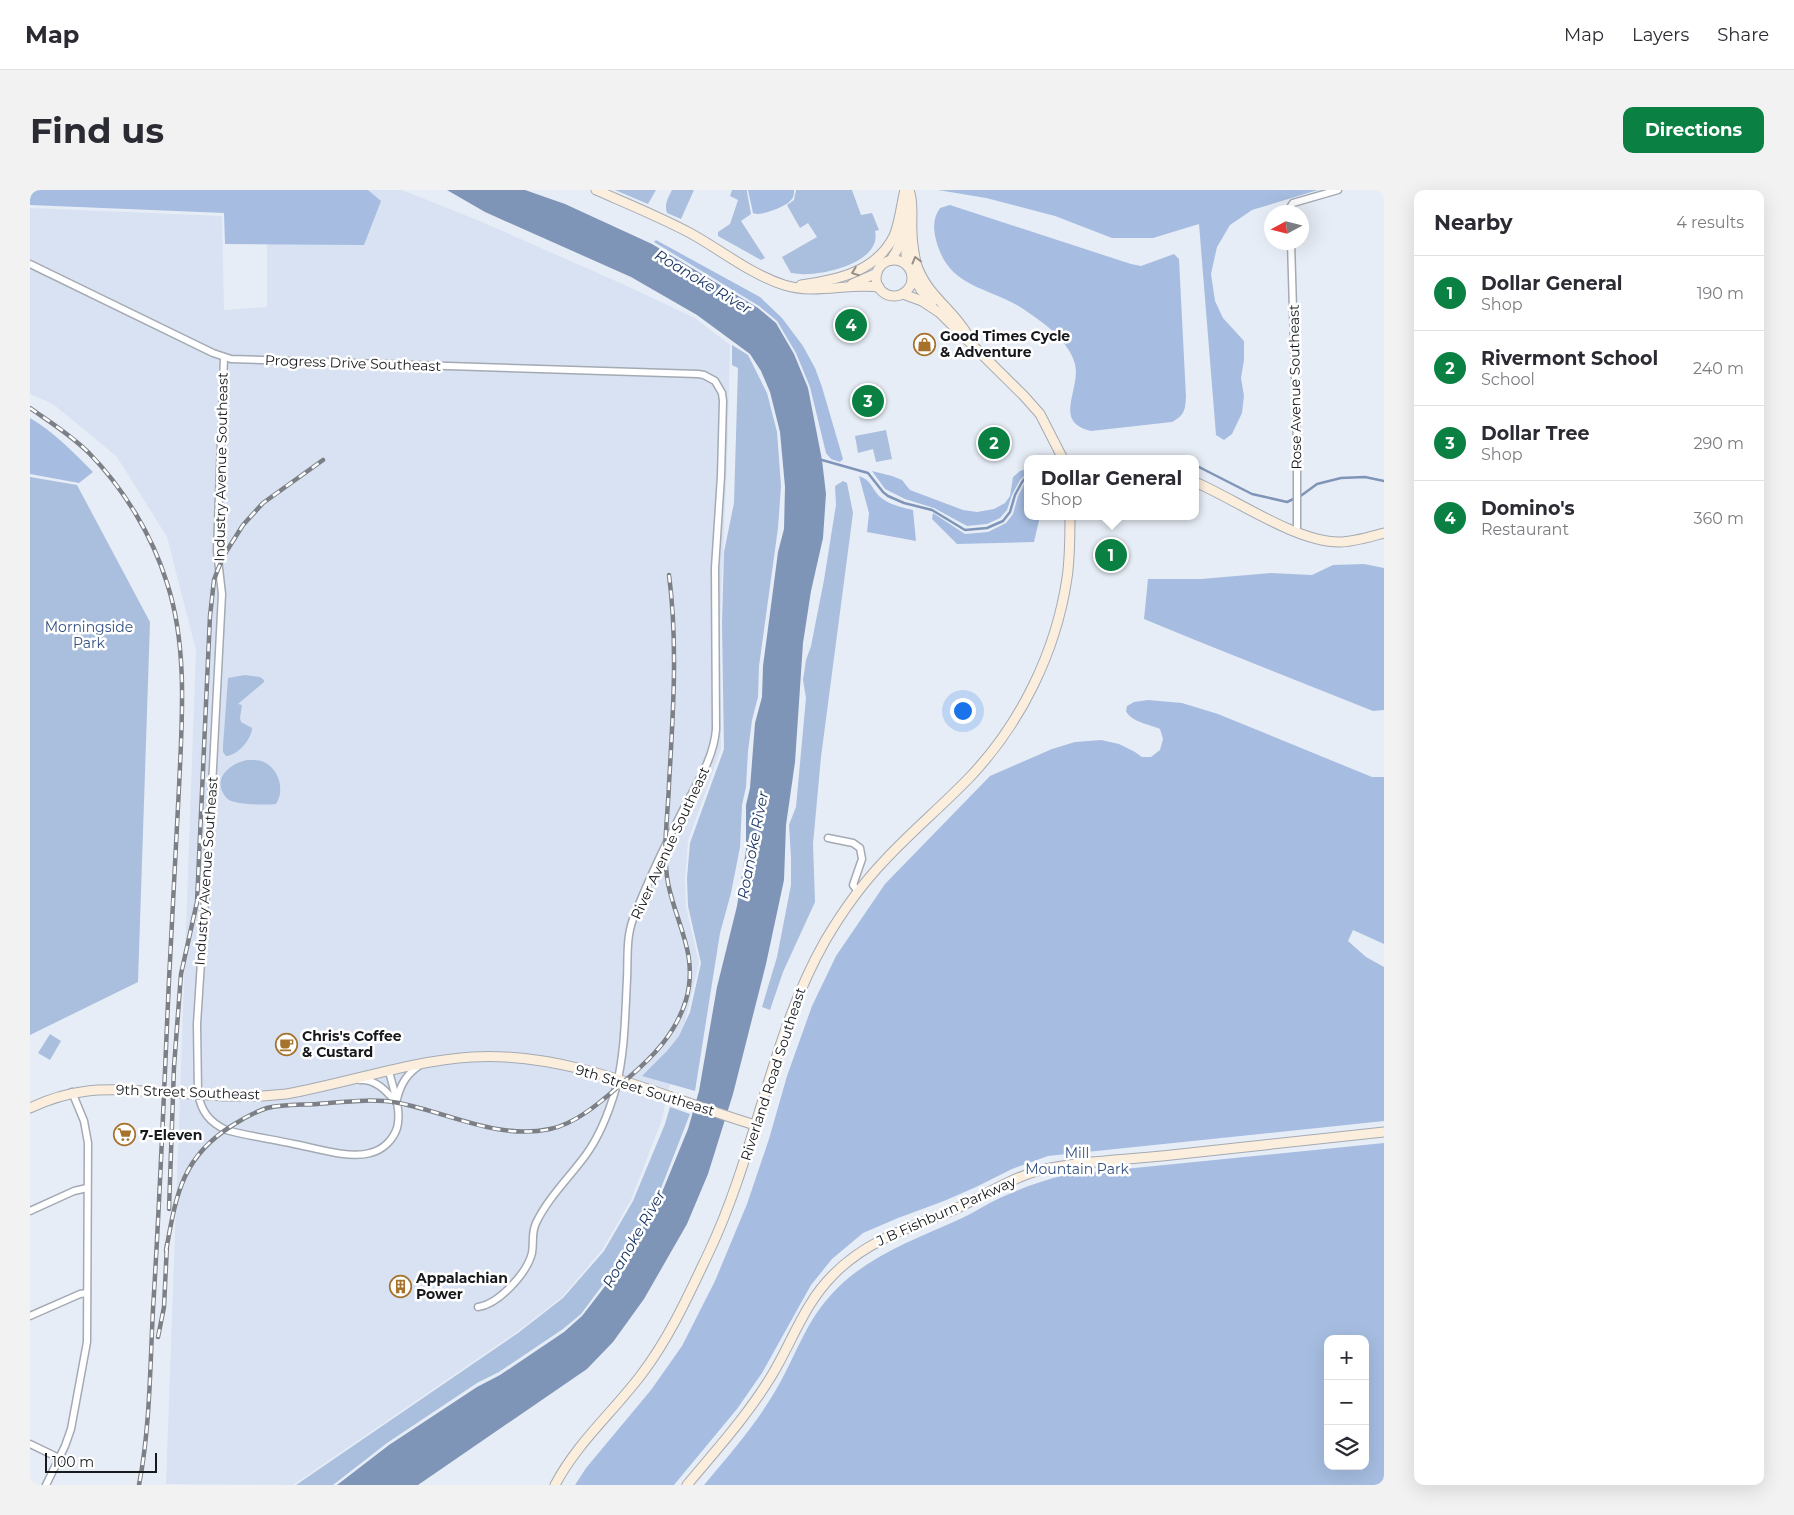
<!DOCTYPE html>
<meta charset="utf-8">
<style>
body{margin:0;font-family:Montserrat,sans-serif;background:#f2f2f3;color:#2b2b33}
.controls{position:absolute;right:15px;bottom:15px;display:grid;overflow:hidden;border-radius:10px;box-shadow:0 5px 20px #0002}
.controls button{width:45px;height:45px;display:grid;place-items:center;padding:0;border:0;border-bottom:1px solid #e1e1e2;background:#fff;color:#2b2b33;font:25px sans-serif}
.compass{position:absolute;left:1234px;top:15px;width:45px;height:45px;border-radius:50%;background:#fff;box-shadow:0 5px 20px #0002;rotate:263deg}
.scale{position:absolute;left:15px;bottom:12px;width:112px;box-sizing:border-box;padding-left:5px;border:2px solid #17191c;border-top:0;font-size:14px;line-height:18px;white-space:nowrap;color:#17191c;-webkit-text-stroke:4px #fff;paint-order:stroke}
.you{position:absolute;left:932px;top:520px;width:18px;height:18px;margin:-12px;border:4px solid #fff;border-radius:50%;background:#1a73e8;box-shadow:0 0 0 8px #1a73e833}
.badge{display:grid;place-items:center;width:32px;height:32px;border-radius:50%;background:#0b8043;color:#fff;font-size:16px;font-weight:700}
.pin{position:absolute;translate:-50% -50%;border:2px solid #fff;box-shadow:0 1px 5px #0006}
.popup{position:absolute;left:994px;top:265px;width:175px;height:65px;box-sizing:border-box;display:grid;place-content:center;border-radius:10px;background:#fff;filter:drop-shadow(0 1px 4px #0005);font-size:16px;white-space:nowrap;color:#7c7c81}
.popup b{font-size:19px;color:#2b2b33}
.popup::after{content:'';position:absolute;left:50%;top:100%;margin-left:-10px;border:10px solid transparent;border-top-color:#fff}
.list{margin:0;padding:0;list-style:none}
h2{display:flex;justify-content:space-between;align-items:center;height:65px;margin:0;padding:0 20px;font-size:21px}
h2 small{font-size:16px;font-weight:400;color:#7c7c81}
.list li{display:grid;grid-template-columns:32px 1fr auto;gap:15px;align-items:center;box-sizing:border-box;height:75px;padding:0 20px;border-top:1px solid #e1e1e2}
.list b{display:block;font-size:19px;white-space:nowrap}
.list p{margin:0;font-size:16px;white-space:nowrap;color:#7c7c81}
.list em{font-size:16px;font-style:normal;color:#7c7c81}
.icon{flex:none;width:28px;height:28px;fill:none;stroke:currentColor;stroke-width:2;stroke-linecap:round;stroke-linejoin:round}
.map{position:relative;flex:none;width:1354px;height:1295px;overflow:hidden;border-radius:10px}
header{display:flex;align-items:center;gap:30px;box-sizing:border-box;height:70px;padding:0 25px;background:#fff;border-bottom:1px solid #e1e1e2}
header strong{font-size:24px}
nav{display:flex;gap:28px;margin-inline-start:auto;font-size:18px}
.intro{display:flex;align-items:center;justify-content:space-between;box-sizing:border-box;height:120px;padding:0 30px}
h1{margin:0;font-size:35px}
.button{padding:12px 22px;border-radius:10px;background:#0b8043;color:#fff;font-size:18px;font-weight:700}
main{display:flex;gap:30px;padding:0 30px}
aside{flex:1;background:#fff;border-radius:10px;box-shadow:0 5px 20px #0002}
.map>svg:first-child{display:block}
</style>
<header>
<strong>Map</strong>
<nav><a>Map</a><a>Layers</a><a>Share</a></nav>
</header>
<div class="intro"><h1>Find us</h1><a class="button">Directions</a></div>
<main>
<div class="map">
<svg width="1354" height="1295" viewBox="0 0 1354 1295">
<rect width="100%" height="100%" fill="#e7edf6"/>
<polygon fill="#d8e2f2" points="306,0 372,0 452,32 597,96 665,128 700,155 697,274 690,433 691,559 658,651 655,689 656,717 669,773 631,932 601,1010 572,1060 532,1107 488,1141 263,1295 136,1294 166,460 137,347 87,267 23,214 0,204 0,18 192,26 194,120 237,117 237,28"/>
<g fill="#aabede">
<polygon points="585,0 626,0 618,14"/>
<path d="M642,0H664L651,29L637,23C634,14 638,8 642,0Z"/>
<polygon points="702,0 717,0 717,2 721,24 711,31 735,68 731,70 688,46 688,42 700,34 708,10 700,6"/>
<path d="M766,0H822L831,25L842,23L849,40L845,41C852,71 798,84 777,84C772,85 766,83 761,83L752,67L787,47L778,33L770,38L757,15L764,10Z"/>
<polygon points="702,155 718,165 737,203 747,242 751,296 748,338 729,476 728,507 722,530 718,561 716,597 712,615 710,657 701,703 690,743 665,901 612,886 637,861 649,846 660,822 671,773 658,716 657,688 660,653 694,559 692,433 694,362 704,313 708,178 702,175"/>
<polygon points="856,240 862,269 846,272 843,259 828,263 825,246"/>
<polygon points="0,287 47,295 120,432 108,792 0,845"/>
<polygon points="813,291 817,293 823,323 791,567 783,654 785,712 753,782 740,820 732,817 747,767 761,695 761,667 759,635 766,617 776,508 773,490 776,470 781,456 794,390 806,315 805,296"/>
<path d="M215,485L230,487L234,490V492L208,514L212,515L210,528L211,532L222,538C222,549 207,566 196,566L193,562V556L198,488Z"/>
<path d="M218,570C223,570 229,570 234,572C249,579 255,600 246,614C236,615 208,615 199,610C196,608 194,605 192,601C185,584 204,572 218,570Z"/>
<polygon points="20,844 31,851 20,870 8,863"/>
<polygon points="640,917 660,924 626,1011 583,1081 551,1124 533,1139 469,1182 447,1193 357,1253 303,1295 266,1295 488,1143 533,1108 574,1061 603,1011 635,934"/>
</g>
<g fill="#a6bde1" fill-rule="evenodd">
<polygon points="0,0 338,0 351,11 334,55 195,54 194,23 0,15"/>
<path d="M718,0H764C764,4 764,8 760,11C755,17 729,27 723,23Z"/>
<polygon points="908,0 1288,0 1222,20 1200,35 1187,57 1181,84 1185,111 1193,128 1214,151 1214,170 1211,188 1214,206 1212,223 1202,244 1194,250 1186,245 1169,34 1123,48 1082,48 1025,26 956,8"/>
<path d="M920,15L1101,74L1111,76L1144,64L1149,69L1156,207C1155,220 1155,225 1142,232L1061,241C1022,232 1051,200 1045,174C1041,158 1025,142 1013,133C1003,126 992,117 981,112C946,95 917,92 906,50C903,38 903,28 910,18Z"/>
<polygon points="626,50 730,107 752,128 773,156 785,178 792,197 813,269 810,272 801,269 796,263 780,197 766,163 747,131 729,116 624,52"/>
<path d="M0,228C24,242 43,262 63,282L49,293L0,284Z"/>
<polygon points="997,279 997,283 990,290 982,305 977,320 970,328 957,334 937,336 904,318 875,309 855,299 842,281 862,286 872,290 880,300 933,320 947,322 964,319 975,313 980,306 983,287 990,281"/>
<path d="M829,286C841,290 841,297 849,306C857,314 873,318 883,320L886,351L837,342L839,323Z"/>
<polygon points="995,293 997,293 997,326 1010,326 1004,352 927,354 902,329 903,323 935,344 958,342 976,333 983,324 988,306"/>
<polygon points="1334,374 1354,378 1354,520 1343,521 1165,450 1114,429 1118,389 1171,389 1241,383 1282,385 1303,375"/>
<path d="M1118,510L1152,513L1188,524L1342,587H1354V754L1323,740L1318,751L1336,767L1354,777V931L1018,966L982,979L946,997L914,1011L868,1028L833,1043L802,1069L781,1095L732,1183L707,1219L644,1295H545L556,1278L621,1200L652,1156L685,1091L717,1014L739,949L757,886L782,816L806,766L855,694L960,586L1022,559L1045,552L1071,550L1089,554L1105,562L1112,567H1121L1130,560L1133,549L1130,539C1119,534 1101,532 1096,521L1097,516L1104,512Z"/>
<path d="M1354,953V1295H674C700,1264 727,1233 747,1198C765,1167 776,1132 800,1106C834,1067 884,1050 930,1029C944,1023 956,1014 970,1008C991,998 1012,991 1034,985ZM1298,1149H1335V1276H1298Z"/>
</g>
<polygon fill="#7f95b8" points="417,0 495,0 535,14 622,54 728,118 746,133 764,164 778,198 792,270 796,304 793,348 781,401 773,453 765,572 756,635 754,690 736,774 703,904 678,984 657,1034 614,1109 583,1152 557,1179 388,1295 307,1295 359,1255 447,1197 470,1185 534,1142 552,1126 586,1082 628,1012 658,939 669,901 687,797 707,716 716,660 716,615 720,598 725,533 732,507 733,476 742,408 748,362 754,339 755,297 750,242 740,202 731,181 720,164 667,125 601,87 455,22"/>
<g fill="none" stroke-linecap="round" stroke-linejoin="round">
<g stroke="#7f95b8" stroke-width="2.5">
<polyline points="1051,269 1091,269"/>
<polyline points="789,270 792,270 838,283 853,302 858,306 874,313 902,320 935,340 957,338 973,331 980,322 985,305 992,292 997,286"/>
<polyline points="1165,275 1222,304 1257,312 1272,305 1287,294 1311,288 1335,287 1354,291"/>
</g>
<defs>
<g id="street">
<polyline points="1260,22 1261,16 1263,13 1308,0"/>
<polyline points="1261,52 1267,252 1267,342"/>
<path d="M0,74L183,163L201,169L668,184L674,185L685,191L692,203L693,211L691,286L685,378L686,539C684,569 665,596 652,622C634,657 617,693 603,729C596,748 598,769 597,789C595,826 595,862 586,898C579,922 570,946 555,966C538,989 518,1008 506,1033C501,1044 504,1052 502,1063C497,1083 469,1114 448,1117"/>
<path d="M194,167L187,361L192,404L181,616L167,834L168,903C171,921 179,932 196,940C218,946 241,949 264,954C285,958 319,969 340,963C353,960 363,950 367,938C372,920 363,899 359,881"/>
<polyline points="798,648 823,653 830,658 832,669 823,695 828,701"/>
<path d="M330,890C346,889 356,901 366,912"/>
<path d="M367,909C371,893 377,884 390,875"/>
<polyline points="0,1021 44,1001 57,998"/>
<polyline points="0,1126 50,1104 57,1103"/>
<polyline points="0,1254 29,1268"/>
<polyline points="16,1295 35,1256 41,1239 57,1152 58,953 54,931 42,902"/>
</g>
<g id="secondary">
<path d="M566,0C598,14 630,27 660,43C691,60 720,84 754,95C786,105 816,93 849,97"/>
<path d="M879,0C884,13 881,28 882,42C882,52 884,63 886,73C896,105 922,118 937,144"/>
<polyline points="875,16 876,65 880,77"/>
<polyline points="861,70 867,60 873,43"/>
<circle cx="864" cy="88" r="18"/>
<polyline points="882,85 891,100 902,113"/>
<polyline points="822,94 847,83"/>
<path d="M771,95C807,90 846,82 864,46C870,32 871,15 875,0"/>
<polyline points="873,104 892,111 910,123 994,206 1010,224 1033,269"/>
<path d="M1165,292C1205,309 1266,352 1309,352C1324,352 1339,347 1354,343"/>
<path d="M194,906H233L256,904C318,893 379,871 442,867C539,861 635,908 725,935"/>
<path d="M0,918C40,899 71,898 114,901"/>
<path d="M525,1295C547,1253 583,1222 611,1185C640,1147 659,1104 679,1062C727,961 740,848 795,751C812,722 832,694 855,670C882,641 912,616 940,587C991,533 1026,462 1037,388C1040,368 1040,347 1040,326"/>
<path d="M657,1295C687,1259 718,1225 742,1185C762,1152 774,1114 803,1085C834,1053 874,1039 916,1023C948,1010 977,989 1011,980C1050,971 1093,970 1132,966C1206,958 1280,950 1354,942"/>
</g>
</defs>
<use href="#street" stroke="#a4aab3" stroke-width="9"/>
<use href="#secondary" stroke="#a4aab3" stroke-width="11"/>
<use href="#street" stroke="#fff" stroke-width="6"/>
<use href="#secondary" stroke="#fceedd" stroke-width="9"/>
<defs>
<g id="rail">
<path d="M0,218C20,232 41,245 59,263C94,299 122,345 137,393C158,457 152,531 149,597C146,661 142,725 139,790C134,900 130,1010 123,1119C120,1178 120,1238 109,1295"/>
<polyline points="139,1019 144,877 151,784 167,712 180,426 184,390 188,379 196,362 213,335 233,313 293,270"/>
<path d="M136,1061C146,1006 151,967 203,935C214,928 225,922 237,918C252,914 271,915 287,914C314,912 342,908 369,913C419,923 468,950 520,939C549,933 575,908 597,889C623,867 646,843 656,810C669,765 646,734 638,693C632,660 638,626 639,594C643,524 648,454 639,385"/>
<polyline points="128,1147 134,1117 137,1054"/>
</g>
</defs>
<use href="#rail" stroke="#7c8086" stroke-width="4.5"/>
<use href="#rail" stroke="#fff" stroke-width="2.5" stroke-dasharray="8" stroke-linecap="butt"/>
<defs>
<polyline id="secondary-bridge" points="114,901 194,906"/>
</defs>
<use href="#secondary-bridge" stroke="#a4aab3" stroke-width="11" stroke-linecap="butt"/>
<use href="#secondary-bridge" stroke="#fceedd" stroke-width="9"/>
</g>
<defs><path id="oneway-chevron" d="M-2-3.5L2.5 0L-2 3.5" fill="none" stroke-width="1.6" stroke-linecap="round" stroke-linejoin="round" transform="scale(1.25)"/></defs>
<g stroke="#958e86">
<use href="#oneway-chevron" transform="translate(886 70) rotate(-105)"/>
<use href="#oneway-chevron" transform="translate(825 82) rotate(159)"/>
</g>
<defs>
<symbol id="shop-ring" viewBox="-11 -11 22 22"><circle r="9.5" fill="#fff" stroke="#a7722c" stroke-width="1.5"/><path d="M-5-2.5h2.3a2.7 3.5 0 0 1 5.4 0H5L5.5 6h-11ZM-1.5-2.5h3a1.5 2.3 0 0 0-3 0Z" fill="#a7722c"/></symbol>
<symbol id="cafe-ring" viewBox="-11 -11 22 22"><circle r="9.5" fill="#fff" stroke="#a7722c" stroke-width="1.5"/><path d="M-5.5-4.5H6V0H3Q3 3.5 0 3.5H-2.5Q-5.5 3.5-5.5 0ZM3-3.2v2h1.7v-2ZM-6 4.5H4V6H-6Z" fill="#a7722c"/></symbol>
<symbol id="supermarket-ring" viewBox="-11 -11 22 22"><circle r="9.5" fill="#fff" stroke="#a7722c" stroke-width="1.5"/><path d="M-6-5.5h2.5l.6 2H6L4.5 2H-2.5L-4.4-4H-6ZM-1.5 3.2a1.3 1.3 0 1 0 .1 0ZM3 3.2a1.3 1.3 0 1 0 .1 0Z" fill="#a7722c"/></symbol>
<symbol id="building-ring" viewBox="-11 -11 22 22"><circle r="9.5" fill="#fff" stroke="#a7722c" stroke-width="1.5"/><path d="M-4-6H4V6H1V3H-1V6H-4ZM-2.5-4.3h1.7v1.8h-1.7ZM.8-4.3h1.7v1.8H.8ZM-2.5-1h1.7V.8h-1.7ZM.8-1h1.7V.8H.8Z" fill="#a7722c"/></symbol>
</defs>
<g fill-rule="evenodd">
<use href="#shop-ring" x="882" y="142" width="25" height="25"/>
<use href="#cafe-ring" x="244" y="842" width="25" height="25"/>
<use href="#supermarket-ring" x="82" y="932" width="25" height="25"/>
<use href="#building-ring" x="358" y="1084" width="25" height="25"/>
</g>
<g text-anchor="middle" stroke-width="5" stroke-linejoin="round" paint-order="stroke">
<g font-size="14" font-weight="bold" fill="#17191c" stroke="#fff" text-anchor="start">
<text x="910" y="151">Good Times Cycle<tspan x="910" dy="16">&amp; Adventure</tspan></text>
<text x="272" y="851">Chris's Coffee<tspan x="272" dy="16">&amp; Custard</tspan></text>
<text x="110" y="950">7-Eleven</text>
<text x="386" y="1093">Appalachian<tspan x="386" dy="16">Power</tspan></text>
</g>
<g font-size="14" fill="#17191c" stroke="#fff">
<text transform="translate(323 173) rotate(2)" y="5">Progress Drive Southeast</text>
<text transform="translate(1265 197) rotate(-91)" y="5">Rose Avenue Southeast</text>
<text transform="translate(191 277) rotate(-89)" y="5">Industry Avenue Southeast</text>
<text transform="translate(640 653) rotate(-65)" y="5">River Avenue Southeast</text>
<text transform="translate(176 681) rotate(-86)" y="5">Industry Avenue Southeast</text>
<text transform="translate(743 884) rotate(-72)" y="5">Riverland Road Southeast</text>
<text transform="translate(615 900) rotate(17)" y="5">9th Street Southeast</text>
<text transform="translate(158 902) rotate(2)" y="5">9th Street Southeast</text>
<text transform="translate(916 1021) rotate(-24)" y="5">J B Fishburn Parkway</text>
</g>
<g font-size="14" fill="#355282" stroke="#fff">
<text x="59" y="442">Morningside<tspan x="59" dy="16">Park</tspan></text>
<text x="1047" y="968">Mill<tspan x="1047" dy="16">Mountain Park</tspan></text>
</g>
<g font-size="15" font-style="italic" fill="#1c3866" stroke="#fff">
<text transform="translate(673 92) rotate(31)" y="5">Roanoke River</text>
<text transform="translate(723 655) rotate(-79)" y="5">Roanoke River</text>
<text transform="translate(604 1049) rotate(-60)" y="5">Roanoke River</text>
</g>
</g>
</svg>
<div class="controls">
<button>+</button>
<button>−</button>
<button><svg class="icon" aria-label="layers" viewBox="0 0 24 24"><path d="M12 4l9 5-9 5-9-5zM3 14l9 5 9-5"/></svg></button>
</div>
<svg class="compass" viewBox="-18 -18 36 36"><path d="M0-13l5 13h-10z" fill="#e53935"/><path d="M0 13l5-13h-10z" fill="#7c7c81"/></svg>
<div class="scale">100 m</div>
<div class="you"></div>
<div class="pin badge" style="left:1081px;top:365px">1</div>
<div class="popup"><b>Dollar General</b>Shop</div>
<div class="pin badge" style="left:964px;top:253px">2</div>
<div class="pin badge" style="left:838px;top:211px">3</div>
<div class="pin badge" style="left:821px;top:135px">4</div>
</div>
<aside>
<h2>Nearby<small>4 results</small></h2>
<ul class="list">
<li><span class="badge">1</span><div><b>Dollar General</b><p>Shop</p></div><em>190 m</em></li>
<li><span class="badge">2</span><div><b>Rivermont School</b><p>School</p></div><em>240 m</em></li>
<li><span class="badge">3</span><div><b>Dollar Tree</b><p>Shop</p></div><em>290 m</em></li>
<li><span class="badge">4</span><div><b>Domino's</b><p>Restaurant</p></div><em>360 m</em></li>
</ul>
</aside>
</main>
